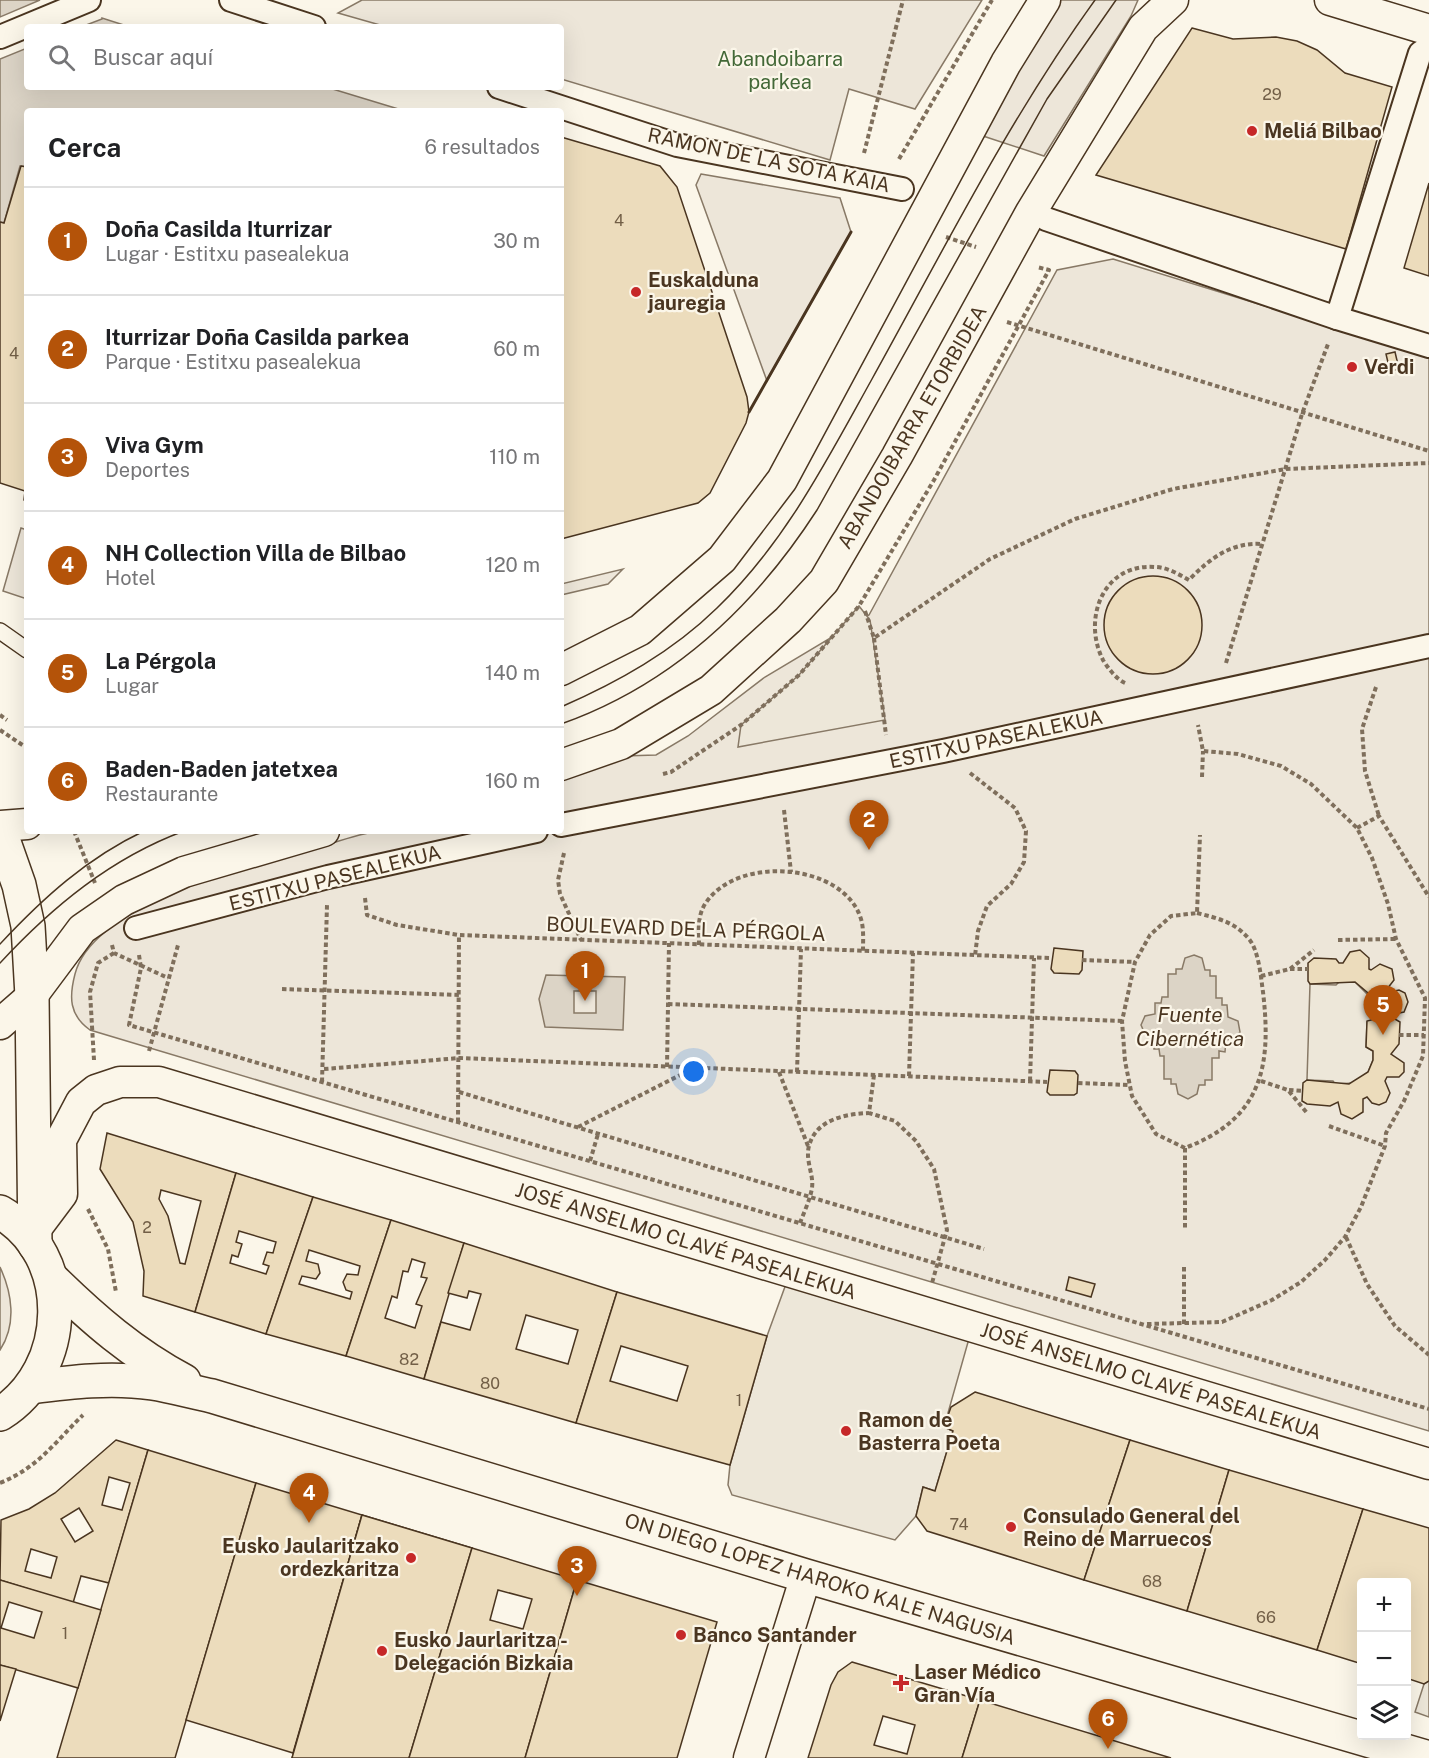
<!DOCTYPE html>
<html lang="es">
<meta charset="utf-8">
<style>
body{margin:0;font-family:"Public Sans",sans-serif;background:#f2f2f2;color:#202124}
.controls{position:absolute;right:18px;bottom:18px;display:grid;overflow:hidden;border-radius:6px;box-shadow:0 6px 24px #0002}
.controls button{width:54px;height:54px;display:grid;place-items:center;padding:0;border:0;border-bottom:2px solid #e0e0e0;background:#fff;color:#202124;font:30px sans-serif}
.you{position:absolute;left:694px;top:1072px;width:21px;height:21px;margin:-15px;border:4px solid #fff;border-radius:50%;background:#1a73e8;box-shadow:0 0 0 9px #1a73e833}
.badge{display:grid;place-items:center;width:39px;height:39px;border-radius:50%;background:#b45309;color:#fff;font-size:20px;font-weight:700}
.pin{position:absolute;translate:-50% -50px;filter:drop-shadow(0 2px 3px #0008)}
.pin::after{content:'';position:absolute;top:32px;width:21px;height:18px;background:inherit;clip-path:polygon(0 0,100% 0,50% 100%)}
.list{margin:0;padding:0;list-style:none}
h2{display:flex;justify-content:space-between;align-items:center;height:78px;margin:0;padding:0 24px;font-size:26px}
h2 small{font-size:20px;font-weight:400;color:#757577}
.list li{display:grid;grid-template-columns:39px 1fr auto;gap:18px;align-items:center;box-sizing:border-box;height:108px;padding:0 24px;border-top:2px solid #e0e0e0}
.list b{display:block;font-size:22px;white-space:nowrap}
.list p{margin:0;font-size:20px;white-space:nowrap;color:#757577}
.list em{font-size:20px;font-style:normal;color:#757577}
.icon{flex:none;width:33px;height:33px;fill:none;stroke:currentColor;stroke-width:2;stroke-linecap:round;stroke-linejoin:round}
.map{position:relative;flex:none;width:1429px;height:1758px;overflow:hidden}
.search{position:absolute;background:#fff;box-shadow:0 6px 24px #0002;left:24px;top:24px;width:540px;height:66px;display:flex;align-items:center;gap:15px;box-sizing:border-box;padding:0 21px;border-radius:6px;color:#757577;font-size:22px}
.panel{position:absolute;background:#fff;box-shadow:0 6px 24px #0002;left:24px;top:108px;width:540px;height:726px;border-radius:6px}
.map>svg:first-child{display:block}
</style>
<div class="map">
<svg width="1429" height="1758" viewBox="0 0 1429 1758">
<rect width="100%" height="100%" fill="#fbf6e9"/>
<g fill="#ede6d9" stroke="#887966" stroke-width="1.5">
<polygon points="362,0 982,0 915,109 849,89 830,160 561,79 561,27 387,27 338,13"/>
<polygon points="1058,0 1138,0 1131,16 1044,156 983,136"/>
<polygon points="701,174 840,198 851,232 767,381 696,185"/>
<path d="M1113,259L1429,357V1431L90,1030C69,1015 69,997 75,974C93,904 251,865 313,849C334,843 357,834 379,831C398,828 419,831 438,831C479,831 520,831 561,831V780L623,756L656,755L688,736L765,677L869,615L1057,270Z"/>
<polygon points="21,528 27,530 27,599 3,591"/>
<polygon points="623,569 608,584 561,595 561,584"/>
<path d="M0,1267C12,1293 17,1324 0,1350Z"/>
</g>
<g fill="#ede7d9" stroke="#887966" stroke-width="1.5">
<polygon points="859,606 870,620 885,720 738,747 741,725 799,675"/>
<polygon points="1340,981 1355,982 1372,999 1375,1019 1367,1022 1366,1047 1373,1051 1373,1060 1368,1072 1354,1083 1335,1084 1333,1081 1307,1080 1310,984 1336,985"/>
<polygon points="790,1273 972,1328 944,1427 953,1431 935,1491 923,1487 916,1516 895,1540 732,1495 728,1485 730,1465 767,1336"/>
<polygon points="1429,1681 1429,1717 1415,1712 1424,1684"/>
</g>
<g fill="#dcd4c6" stroke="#887966" stroke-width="1.5" fill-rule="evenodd">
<polygon points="0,0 40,0 0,17"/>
<polygon points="102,19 102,18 130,27 81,27"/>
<polygon points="27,48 27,87 326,87 405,111 27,111 27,167 20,166 4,223 0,222 0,59"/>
<polygon points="1194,955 1202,958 1205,970 1210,970 1210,976 1216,976 1216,998 1222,998 1222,1005 1227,1005 1228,1017 1238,1021 1240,1032 1236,1038 1226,1040 1225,1052 1219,1051 1219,1058 1212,1058 1212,1080 1205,1080 1205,1085 1199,1085 1197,1094 1188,1099 1178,1094 1176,1084 1171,1084 1171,1079 1164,1079 1164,1056 1160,1056 1159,1049 1154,1049 1154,1037 1145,1034 1141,1025 1145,1016 1155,1014 1155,1003 1161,1003 1162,997 1168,997 1168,974 1176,974 1176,969 1182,969 1185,958"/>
<path d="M546,975L625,977L623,1030L545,1027L539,999ZM574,991H596V1013H574Z"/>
</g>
<g fill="#ecdcbc" stroke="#4a3520" stroke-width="1.5" fill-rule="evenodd">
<polygon points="1192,28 1233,39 1276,37 1297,41 1317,50 1345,73 1392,87 1346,249 1096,175"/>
<polygon points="561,137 660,166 677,187 747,397 749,412 746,423 710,493 698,503 561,539"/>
<polygon points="21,166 27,167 27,501 24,500 25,491 0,483 0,222 4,223"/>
<polygon points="1429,183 1429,276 1404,268"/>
<polygon points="1395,352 1399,369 1390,371 1386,354"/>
<circle cx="1153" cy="625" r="49"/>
<polygon points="1054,948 1083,951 1082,970 1079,974 1054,973 1051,969"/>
<polygon points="1360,950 1369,958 1369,969 1371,970 1380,964 1392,969 1394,980 1387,989 1390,992 1399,990 1405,993 1408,1002 1404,1012 1394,1014 1393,1018 1400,1022 1399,1044 1391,1054 1404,1063 1404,1072 1399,1077 1387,1077 1385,1081 1390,1093 1386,1102 1379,1105 1372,1103 1367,1097 1363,1099 1363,1112 1352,1119 1341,1114 1338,1102 1330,1106 1307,1104 1302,1101 1303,1083 1307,1080 1349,1084 1368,1072 1373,1060 1373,1051 1366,1047 1367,1021 1375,1019 1375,1008 1368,993 1355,982 1310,984 1308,981 1308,963 1314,958 1336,959 1339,963 1343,963 1350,952"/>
<polygon points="1050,1070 1075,1071 1078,1075 1077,1093 1074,1095 1050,1095 1047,1092"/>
<path d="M107,1133L236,1173L195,1312L143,1296L144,1271L133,1222L100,1169ZM161,1190L201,1201L185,1264L180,1263L168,1216L159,1199Z"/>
<path d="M236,1173L313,1197L266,1334L195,1312ZM239,1231L276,1242L273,1253L267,1252L263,1264L269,1266L266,1274L230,1263L232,1255L238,1257L242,1244L236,1242Z"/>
<path d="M313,1197L391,1220L346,1356L266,1334ZM309,1250L360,1266L358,1275L347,1274L343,1282L346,1290L352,1292L350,1299L299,1284L302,1276L316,1279L320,1273L318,1264L306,1261Z"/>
<path d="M391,1220L464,1243L424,1379L346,1356ZM412,1259L425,1263L421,1277L427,1278L416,1304L422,1306L415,1328L385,1318L392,1296L397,1298L403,1271L408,1272Z"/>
<path d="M464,1243L617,1292L576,1423L424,1379L441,1322L470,1330L481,1294L469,1291L467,1298L448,1293ZM526,1315L578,1330L568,1364L516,1349Z"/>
<polygon points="1069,1277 1095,1284 1091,1297 1066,1290"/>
<path d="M617,1292L767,1336L730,1465L576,1423ZM621,1346L688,1366L677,1401L610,1381Z"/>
<polygon points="975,1392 1130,1440 1084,1580 927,1531 916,1516 923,1487 935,1491 953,1431 944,1427 951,1407"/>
<path d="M116,1440L148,1450L109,1583L81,1576L73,1603L0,1580L1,1520L29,1509L55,1493ZM109,1477L130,1483L122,1510L102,1505ZM79,1508L93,1531L75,1542L61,1519ZM31,1549L57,1557L51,1578L25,1571Z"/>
<polygon points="1130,1440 1229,1470 1187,1611 1084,1580"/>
<polygon points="148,1450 256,1483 175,1758 57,1758"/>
<polygon points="1229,1470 1363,1509 1317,1650 1187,1611"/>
<polygon points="256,1483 362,1515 293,1753 186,1720"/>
<polygon points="1363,1509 1429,1528 1429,1681 1424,1684 1406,1678 1406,1582 1362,1582 1362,1664 1317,1650"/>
<polygon points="362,1515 472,1548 409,1758 292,1758"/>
<polygon points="362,1515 472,1548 409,1758 292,1758"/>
<path d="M472,1548L577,1580L525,1758H409ZM498,1590L532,1599L523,1629L490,1620Z"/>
<path d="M0,1580L101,1610L78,1688L0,1665ZM9,1602L42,1612L34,1638L1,1628Z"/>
<polygon points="577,1580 717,1622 677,1758 525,1758"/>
<path d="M852,1662L980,1700L962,1758H808L831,1685L838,1672ZM883,1716L915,1725L907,1754L874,1745Z"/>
<polygon points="0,1665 16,1669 0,1721"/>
<polygon points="980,1700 1171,1758 962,1758"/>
</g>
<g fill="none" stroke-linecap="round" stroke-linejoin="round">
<defs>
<polyline id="service" points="0,631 27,650"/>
<g id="pedestrian">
<polyline points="231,0 314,27"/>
<polyline points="0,37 89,0"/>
<polyline points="499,87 677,145 902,189"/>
<polyline points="1046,219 1337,318 1429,346"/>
<polyline points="1337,318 1420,53 1429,47"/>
<polyline points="561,825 943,751 1429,646"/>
<polyline points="136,928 328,877 536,831"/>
</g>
<g id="minor">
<polyline points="1330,0 1429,30"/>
<polyline points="561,670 640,630 722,559 782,480 1006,63 1045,0"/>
<polyline points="561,765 621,744 711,690 788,620 824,581 897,456 1031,212 1143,28 1173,0"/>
<polyline points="0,826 27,824"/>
<polyline points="0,1024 32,996 82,929 124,900 184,872 324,831"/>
<polyline points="35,1230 62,1194 61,1140 81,1102 96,1090 120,1082 159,1082 1429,1464"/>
<polyline points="749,1758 806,1576"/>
</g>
<g id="primary">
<polyline points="0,831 19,885 28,926 32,996 35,1245"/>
<path d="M0,1212C75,1255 71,1370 0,1414"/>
<path d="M52,1279C93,1319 133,1354 184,1381"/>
<path d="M31,1387C71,1382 111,1377 152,1383C172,1386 192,1392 212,1396L806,1576L1429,1758"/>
</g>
</defs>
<use href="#service" stroke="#4a3520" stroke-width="18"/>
<use href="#pedestrian" stroke="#4a3520" stroke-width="26"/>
<use href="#minor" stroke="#4a3520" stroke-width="33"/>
<use href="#primary" stroke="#4a3520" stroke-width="36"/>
<g stroke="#7f6f5c" stroke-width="4" stroke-dasharray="4.5 3" stroke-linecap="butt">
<polyline points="864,153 903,0"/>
<polyline points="899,159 992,0"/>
<polyline points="946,237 976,247"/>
<polyline points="1007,322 1429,451"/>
<polyline points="865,611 874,638 990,559 1075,519 1173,489 1286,469 1429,463"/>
<polyline points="874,638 886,735"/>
<polyline points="1226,663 1302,414 1328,344"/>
<path d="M1125,683C1116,679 1108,668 1103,660C1082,619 1103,563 1155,567C1167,567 1178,574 1189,580C1210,558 1232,542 1262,544"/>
<polyline points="1376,687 1362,729 1365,771 1379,816"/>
<polyline points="0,715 7,720"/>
<polyline points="0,730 27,748"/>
<polyline points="970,773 1015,808 1026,831 1024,862 1011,884 987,906 978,931 975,956"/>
<polyline points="663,774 671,772 741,725 799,675 859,606 934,480 1049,270 1037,267"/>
<polyline points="1202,777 1203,751"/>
<polyline points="784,810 791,872"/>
<polyline points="1357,828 1379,816 1429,897"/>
<polyline points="74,831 95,883"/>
<polyline points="564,853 558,880 560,894 581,940"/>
<polyline points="365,898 367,915 397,925 459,935 1051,958"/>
<path d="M1197,913C1217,918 1235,922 1249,939C1259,951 1261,978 1263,992C1272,1068 1261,1119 1185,1148L1156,1134L1132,1096L1125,1061L1122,1021L1135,962L1150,935L1171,916L1197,913L1200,835"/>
<polyline points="1338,940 1396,939"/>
<polyline points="112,945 114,953 168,978"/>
<path d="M699,945C699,931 697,917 705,904C737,854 844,863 861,919C864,929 863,941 863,951"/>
<polyline points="139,955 141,968 129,1025 1429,1409"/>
<polyline points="1082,960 1135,962"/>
<polyline points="1290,969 1308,969"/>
<polyline points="1261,976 1290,969 1314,950"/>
<polyline points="282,989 459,995"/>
<polyline points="668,1004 1122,1021"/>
<polyline points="1399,1035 1424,1035"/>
<polyline points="149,1051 178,945"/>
<polyline points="94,1060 90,992 98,963 114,953"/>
<polyline points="667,1067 669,943"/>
<polyline points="324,1069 460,1058 1047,1082"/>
<polyline points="779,1072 808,1146"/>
<polyline points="797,1072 801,949"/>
<polyline points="874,1075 869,1113 895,1121 916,1141 934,1169 947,1230 932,1283"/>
<polyline points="909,1076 913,953"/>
<polyline points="1030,1081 1034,958"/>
<polyline points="1261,1081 1288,1090 1307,1113"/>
<polyline points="322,1082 327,905"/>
<polyline points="1078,1083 1129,1085"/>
<polyline points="1289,1090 1303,1091"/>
<polyline points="459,1092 984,1249"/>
<polyline points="458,1122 459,935"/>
<polyline points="1329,1126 1385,1146"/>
<polyline points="578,1127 692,1069"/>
<polyline points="1185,1148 1185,1229"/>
<polyline points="590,1161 598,1134"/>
<polyline points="88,1209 108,1249 116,1292"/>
<path d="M800,1223C804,1212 810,1200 812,1188C814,1175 805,1160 809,1146C816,1119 846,1114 869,1113"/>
<polyline points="1346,1237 1367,1284 1395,1326 1429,1355"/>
<polyline points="1184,1267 1184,1324"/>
<polyline points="1147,1324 1222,1322 1272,1300 1301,1282 1325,1260 1345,1237 1361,1207 1385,1146 1386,1133 1404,1101 1423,1056 1425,998 1396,939 1388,904 1372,858 1357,828 1311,784 1281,766 1238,754 1203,751 1198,725"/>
<path d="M0,1483C39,1467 55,1442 83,1415"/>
</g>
<use href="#service" stroke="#fbf6e9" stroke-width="15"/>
<use href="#pedestrian" stroke="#fbf6e9" stroke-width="22"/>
<use href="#minor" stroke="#fbf6e9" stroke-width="30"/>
<use href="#primary" stroke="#fbf6e9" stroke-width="33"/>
<g stroke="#4a3520" stroke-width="1.5">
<path d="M561,707C618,682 672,652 717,608C785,543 827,460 872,379C943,251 1009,119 1095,0"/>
<path d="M561,724C671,685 755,606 817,510L1047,99L1116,0"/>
<path d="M0,944C43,898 87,858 144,831"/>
<path d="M0,963C52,907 111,858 184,831"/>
</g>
<polyline stroke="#4a3520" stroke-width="3" points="749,412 851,232"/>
</g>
<g fill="#c62828" stroke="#fbf6e9" stroke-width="2">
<circle cx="1252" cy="131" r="6"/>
<circle cx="636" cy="292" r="6"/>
<circle cx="1352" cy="367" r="6"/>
<circle cx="846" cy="1431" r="6"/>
<circle cx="1011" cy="1527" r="6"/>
<circle cx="411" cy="1558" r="6"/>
<circle cx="681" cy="1635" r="6"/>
<circle cx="382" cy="1651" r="6"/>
<path d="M898 1674h6v6h6v6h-6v6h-6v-6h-6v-6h6z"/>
</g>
<g text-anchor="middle" stroke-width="4.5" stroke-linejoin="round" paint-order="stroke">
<g font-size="16" fill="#725f47">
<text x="1272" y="100">29</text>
<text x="619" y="226">4</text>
<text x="14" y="359">4</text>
<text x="147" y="1233">2</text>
<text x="409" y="1365">82</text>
<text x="490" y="1389">80</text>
<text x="739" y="1406">1</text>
<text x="959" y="1530">74</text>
<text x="1152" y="1587">68</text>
<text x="1266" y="1623">66</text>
<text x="65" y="1639">1</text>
</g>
<g font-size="20" fill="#436837" stroke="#fbf6e9">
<text x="780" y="66">Abandoibarra<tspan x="780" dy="23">parkea</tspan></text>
</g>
<g font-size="20" font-weight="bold" fill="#4a3520" stroke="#fbf6e9" text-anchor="start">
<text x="1264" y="138">Meliá Bilbao</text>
<text x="648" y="287">Euskalduna<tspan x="648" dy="23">jauregia</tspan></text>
<text x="1364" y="374">Verdi</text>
<text x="858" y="1427">Ramon de<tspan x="858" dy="23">Basterra Poeta</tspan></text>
<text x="1023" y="1523">Consulado General del<tspan x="1023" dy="23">Reino de Marruecos</tspan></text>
<text x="399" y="1553" text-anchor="end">Eusko Jaularitzako<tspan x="399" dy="23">ordezkaritza</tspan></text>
<text x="693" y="1642">Banco Santander</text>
<text x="394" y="1647">Eusko Jaurlaritza -<tspan x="394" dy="23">Delegación Bizkaia</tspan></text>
<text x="914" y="1679">Laser Médico<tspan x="914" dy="23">Gran Vía</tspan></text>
</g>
<g font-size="20" fill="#4a3520" stroke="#fbf6e9">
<text transform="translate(769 160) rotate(12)" y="7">RAMON DE LA SOTA KAIA</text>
<text transform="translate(912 427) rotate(-60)" y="7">ABANDOIBARRA ETORBIDEA</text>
<text transform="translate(996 739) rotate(-12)" y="7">ESTITXU PASEALEKUA</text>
<text transform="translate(335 878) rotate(-14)" y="7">ESTITXU PASEALEKUA</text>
<text transform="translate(686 929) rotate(2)" y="7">BOULEVARD DE LA PÉRGOLA</text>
<text transform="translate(686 1241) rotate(17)" y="7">JOSÉ ANSELMO CLAVÉ PASEALEKUA</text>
<text transform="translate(1151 1381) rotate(17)" y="7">JOSÉ ANSELMO CLAVÉ PASEALEKUA</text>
<text transform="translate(820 1579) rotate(17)" y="7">ON DIEGO LOPEZ HAROKO KALE NAGUSIA</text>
</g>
<g font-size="21" font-style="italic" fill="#4a3520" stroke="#fbf6e9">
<text x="1190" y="1022">Fuente<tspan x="1190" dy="24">Cibernética</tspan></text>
</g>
</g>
</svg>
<div class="controls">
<button>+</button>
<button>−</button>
<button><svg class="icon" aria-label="layers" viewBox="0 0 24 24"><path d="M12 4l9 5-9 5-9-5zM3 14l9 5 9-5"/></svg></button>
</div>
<div class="you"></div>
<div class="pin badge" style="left:585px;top:1001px">1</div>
<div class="pin badge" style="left:869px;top:850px">2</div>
<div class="pin badge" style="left:577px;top:1596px">3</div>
<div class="pin badge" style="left:309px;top:1523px">4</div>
<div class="pin badge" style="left:1383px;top:1035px">5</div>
<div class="pin badge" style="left:1108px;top:1749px">6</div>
<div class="search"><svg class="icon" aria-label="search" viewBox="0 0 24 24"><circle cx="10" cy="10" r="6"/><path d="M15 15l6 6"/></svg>Buscar aquí</div>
<section class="panel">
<h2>Cerca<small>6 resultados</small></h2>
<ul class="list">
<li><span class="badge">1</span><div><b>Doña Casilda Iturrizar</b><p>Lugar · Estitxu pasealekua</p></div><em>30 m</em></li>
<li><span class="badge">2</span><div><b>Iturrizar Doña Casilda parkea</b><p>Parque · Estitxu pasealekua</p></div><em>60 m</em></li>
<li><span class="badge">3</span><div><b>Viva Gym</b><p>Deportes</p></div><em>110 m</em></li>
<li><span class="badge">4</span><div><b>NH Collection Villa de Bilbao</b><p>Hotel</p></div><em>120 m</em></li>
<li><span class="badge">5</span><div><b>La Pérgola</b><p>Lugar</p></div><em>140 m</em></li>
<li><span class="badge">6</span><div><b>Baden-Baden jatetxea</b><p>Restaurante</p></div><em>160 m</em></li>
</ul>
</section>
</div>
